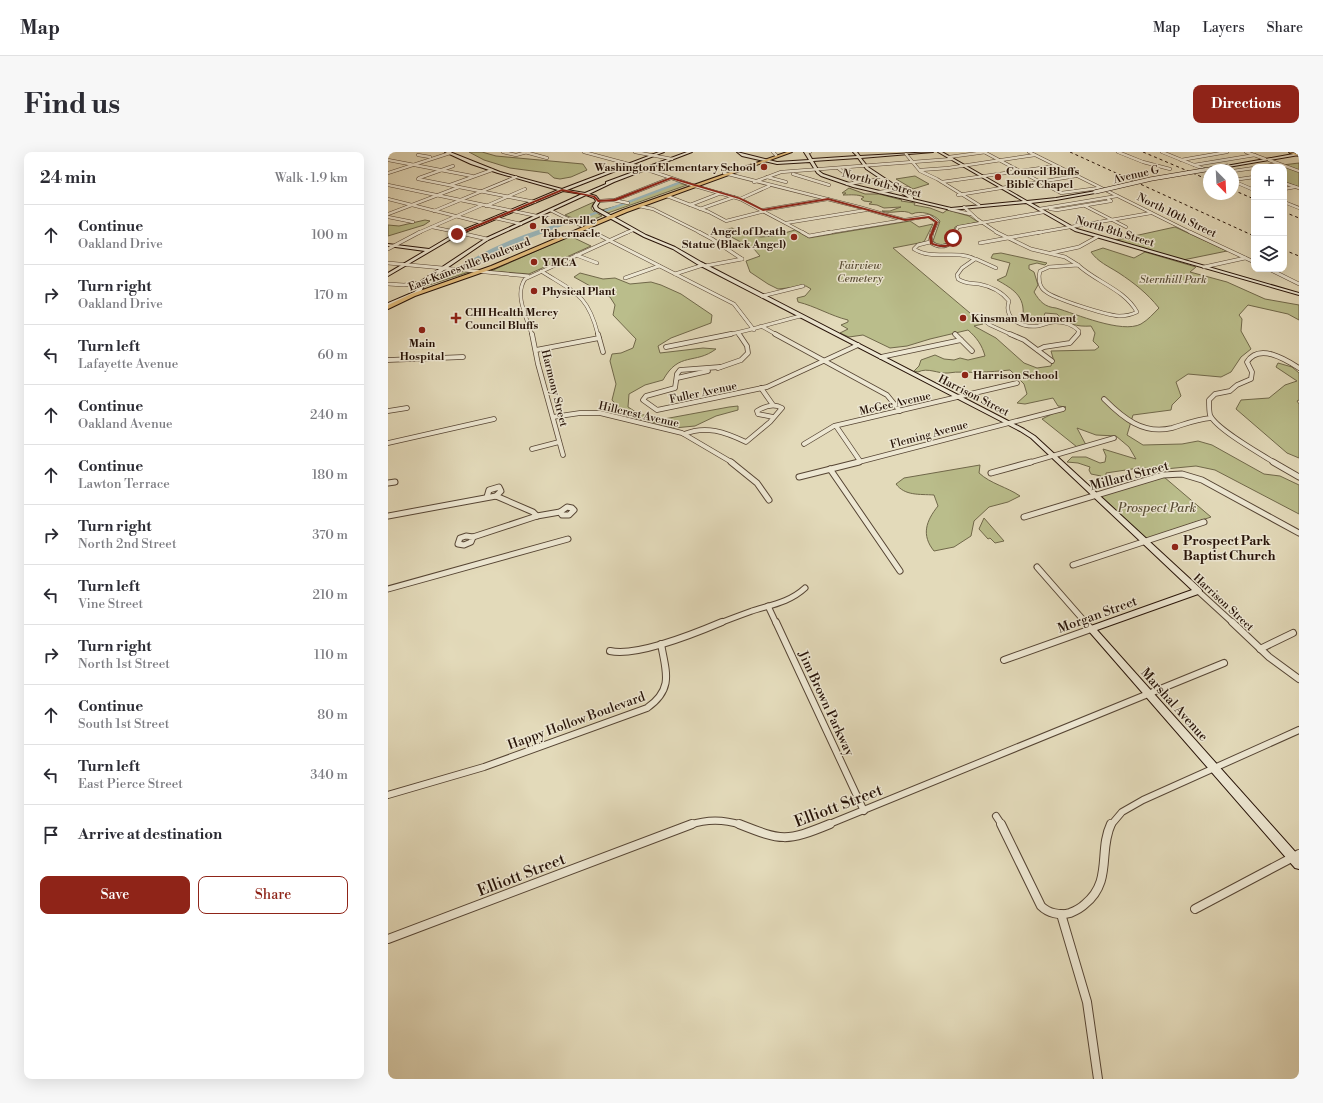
<!DOCTYPE html>
<meta charset="utf-8">
<style>
body{margin:0;font-family:"Libre Bodoni",serif;background:#f7f7f7;color:#2b2b33}
.controls{position:absolute;right:12px;top:12px;display:grid;overflow:hidden;border-radius:8px;box-shadow:0 4px 16px #0002}
.controls button{width:36px;height:36px;display:grid;place-items:center;padding:0;border:0;border-bottom:1px solid #e1e1e2;background:#fff;color:#2b2b33;font:20px sans-serif}
.compass{position:absolute;left:815px;top:12px;width:36px;height:36px;border-radius:50%;background:#fff;box-shadow:0 4px 16px #0002;rotate:156deg}
.stop{position:absolute;width:12px;height:12px;margin:-9px;border:3px solid #8f2418;border-radius:50%;background:#fff}
.stop.end{background:#8f2418;border-color:#fff;box-shadow:0 1px 4px #0008}
.list{margin:0;padding:0;list-style:none}
h2{display:flex;justify-content:space-between;align-items:center;height:52px;margin:0;padding:0 16px;font-size:17px}
h2 small{font-size:13px;font-weight:400;color:#7c7c81}
.list li{display:grid;grid-template-columns:26px 1fr auto;gap:12px;align-items:center;box-sizing:border-box;height:60px;padding:0 16px;border-top:1px solid #e1e1e2}
.list b{display:block;font-size:15px;white-space:nowrap}
.list p{margin:0;font-size:13px;white-space:nowrap;color:#7c7c81}
.list em{font-size:13px;font-style:normal;color:#7c7c81}
.actions{display:flex;gap:8px;padding:12px 16px}
.actions a{flex:1;padding:9px 0;border:1px solid #8f2418;border-radius:8px;text-align:center;font-size:14px;color:#8f2418}
.actions .main{background:#8f2418;color:#fff}
.icon{flex:none;width:22px;height:22px;fill:none;stroke:currentColor;stroke-width:2;stroke-linecap:round;stroke-linejoin:round}
.map{position:relative;flex:none;width:911px;height:927px;overflow:hidden;border-radius:8px}
header{display:flex;align-items:center;gap:24px;box-sizing:border-box;height:56px;padding:0 20px;background:#fff;border-bottom:1px solid #e1e1e2}
header strong{font-size:19px}
nav{display:flex;gap:22px;margin-inline-start:auto;font-size:14px}
.intro{display:flex;align-items:center;justify-content:space-between;box-sizing:border-box;height:96px;padding:0 24px}
h1{margin:0;font-size:28px}
.button{padding:10px 18px;border-radius:8px;background:#8f2418;color:#fff;font-size:14px;font-weight:700}
main{display:flex;gap:24px;padding:0 24px}
aside{flex:1;background:#fff;border-radius:8px;box-shadow:0 4px 16px #0002}
.map>svg:first-child{display:block}
</style>
<header>
<strong>Map</strong>
<nav><a>Map</a><a>Layers</a><a>Share</a></nav>
</header>
<div class="intro"><h1>Find us</h1><a class="button">Directions</a></div>
<main>
<aside>
<h2>24 min<small>Walk · 1.9 km</small></h2>
<ul class="list">
<li><svg class="icon" aria-label="ahead" viewBox="0 0 24 24"><path d="M12 20V5M6 11l6-6 6 6"/></svg><div><b>Continue</b><p>Oakland Drive</p></div><em>100 m</em></li>
<li><svg class="icon" aria-label="right" viewBox="0 0 24 24"><path d="M7 20v-9h11M14 6l5 5-5 5"/></svg><div><b>Turn right</b><p>Oakland Drive</p></div><em>170 m</em></li>
<li><svg class="icon" aria-label="left" viewBox="0 0 24 24"><path d="M17 20v-9H6M10 6l-5 5 5 5"/></svg><div><b>Turn left</b><p>Lafayette Avenue</p></div><em>60 m</em></li>
<li><svg class="icon" aria-label="ahead" viewBox="0 0 24 24"><path d="M12 20V5M6 11l6-6 6 6"/></svg><div><b>Continue</b><p>Oakland Avenue</p></div><em>240 m</em></li>
<li><svg class="icon" aria-label="ahead" viewBox="0 0 24 24"><path d="M12 20V5M6 11l6-6 6 6"/></svg><div><b>Continue</b><p>Lawton Terrace</p></div><em>180 m</em></li>
<li><svg class="icon" aria-label="right" viewBox="0 0 24 24"><path d="M7 20v-9h11M14 6l5 5-5 5"/></svg><div><b>Turn right</b><p>North 2nd Street</p></div><em>370 m</em></li>
<li><svg class="icon" aria-label="left" viewBox="0 0 24 24"><path d="M17 20v-9H6M10 6l-5 5 5 5"/></svg><div><b>Turn left</b><p>Vine Street</p></div><em>210 m</em></li>
<li><svg class="icon" aria-label="right" viewBox="0 0 24 24"><path d="M7 20v-9h11M14 6l5 5-5 5"/></svg><div><b>Turn right</b><p>North 1st Street</p></div><em>110 m</em></li>
<li><svg class="icon" aria-label="ahead" viewBox="0 0 24 24"><path d="M12 20V5M6 11l6-6 6 6"/></svg><div><b>Continue</b><p>South 1st Street</p></div><em>80 m</em></li>
<li><svg class="icon" aria-label="left" viewBox="0 0 24 24"><path d="M17 20v-9H6M10 6l-5 5 5 5"/></svg><div><b>Turn left</b><p>East Pierce Street</p></div><em>340 m</em></li>
<li><svg class="icon" aria-label="arrive" viewBox="0 0 24 24"><path d="M6 21V4h12l-3 4 3 4H6"/></svg><div><b>Arrive at destination</b></div></li>
</ul>
<div class="actions"><a class="main">Save</a><a>Share</a></div>
</aside>
<div class="map">
<svg width="911" height="927" viewBox="0 0 911 927">
<rect width="100%" height="100%" fill="#e3daba"/>
<filter id="stains"><feTurbulence type="fractalNoise" baseFrequency=".005" numOctaves="4"/><feColorMatrix values="0 0 0 0 .2 0 0 0 0 .09 0 0 0 0 .02 0 0 0 .5 -.17"/></filter>
<radialGradient id="worn" r=".72"><stop offset=".6" stop-color="#630" stop-opacity="0"/><stop offset="1" stop-color="#630" stop-opacity=".3"/></radialGradient>
<g fill="#babd8b" stroke="#70684a">
<polygon points="81,0 94,0 108,4 195,12 199,18 183,25 172,27 166,26 160,21 122,16 96,8"/>
<polygon points="911,11 911,35 896,30 896,15 878,15"/>
<polygon points="527,24 541,32 525,37 508,27"/>
<polygon points="290,31 299,33 220,61 214,58 236,52"/>
<path d="M461,36L477,42H491L514,48L513,49L527,51L526,53L542,56L555,61L559,58L581,64L590,70L567,75L560,92L550,93L545,89L552,69C546,62 532,58 524,62C515,56 503,63 494,59H502L513,55L496,56L489,53L481,52L484,50L476,49L473,47L476,45C469,42 463,43 455,43L458,41H454Z"/>
<path d="M206,50L203,56L205,59L214,64L204,68C194,64 188,69 177,63Z"/>
<polygon points="37,68 42,69 36,73 0,84 0,73 11,74"/>
<path d="M522,69L531,75L545,72L536,90L505,96L595,172L586,174L608,186L636,211L649,216L663,214L665,206L663,199L707,198L711,195L705,189L707,181L703,174C689,175 678,172 669,162L657,161L654,170L648,171L635,164C637,144 625,137 609,128L618,124L622,111L603,106L605,102L613,101L659,111L657,113L649,111L641,113V117L646,120L650,133L646,140C652,150 657,155 668,156C688,162 734,182 753,172C760,168 766,161 771,156C759,141 746,131 731,121C720,114 710,110 703,100L715,96L746,106L757,100L808,115L802,120L839,130L877,147L911,153V168L900,162L860,153L851,163L854,167L853,179L863,197L853,205L843,220L833,225L800,222L788,230L793,244L784,253L783,258L745,263L739,283L755,293L794,292L810,289L824,293L876,322L892,324L911,333V362L827,318L808,314L777,317L751,316L718,321V332L712,331L713,324L703,322L701,318L702,315L690,311L679,310L684,305H698L712,311L717,310L718,304L715,297L748,307L741,295L728,284L708,283L689,276L698,293L689,295L654,267L678,255L670,254L665,246L637,252L629,251L639,242L636,232L622,218C612,219 601,220 591,220C580,221 570,219 560,221C550,222 540,215 530,220L526,219L531,214L533,208L547,203L556,207L566,208L572,206L580,208L597,204C594,193 589,186 580,178L542,187L519,194L502,196L475,183L461,185L452,181L460,177L453,173L460,170V168C443,164 427,154 410,150L409,146L417,144L423,137L418,134L390,137L380,132L362,120L358,109L372,104L366,97L332,79L344,76L360,83L373,85L386,84L407,78L421,86Z"/>
<polygon points="787,75 839,99 795,108 728,88"/>
<polygon points="182,84 203,94 141,122 103,119"/>
<polygon points="60,117 81,120 35,135 36,131 56,118"/>
<path d="M192,121L215,127L227,126L242,132L263,130L273,133L293,142L324,163L323,171L283,186L270,194L272,201L315,196L328,197C307,213 291,199 275,228L257,233L241,242L240,255L251,262L276,267L341,255L350,254V258L328,264L307,274L286,276L237,263L224,248L228,232L222,209L224,202L233,201L245,196L248,187L225,163L227,153L222,145L186,125Z"/>
<polygon points="890,211 904,215 911,221 911,248 909,249 911,252 911,306 899,301 848,257 853,248 881,246 897,233 909,229 888,215"/>
<path d="M592,313L591,321C603,332 619,335 632,344L620,350L601,355L586,369L583,384L566,395L546,399C533,383 538,369 550,354L546,343C531,342 517,344 508,332L516,326Z"/>
<polygon points="776,325 823,365 758,387 713,344"/>
<polygon points="596,366 616,389 607,391 602,386 600,387 591,377"/>
</g>
<g fill="none" stroke-linecap="round" stroke-linejoin="round">
<g fill="#9bb7bb" fill-rule="evenodd">
<polygon points="290,30 294,31 217,60 213,59"/>
<polygon points="207,60 211,61 189,69 185,68"/>
<path d="M180,69L182,71L115,96L79,116L74,115C95,96 152,76 180,69Z"/>
</g>
<defs>
<g id="street-far5">
<polyline points="115,0 128,3 139,0"/>
<polyline points="137,0 159,6"/>
<polyline points="196,0 248,14 307,34 352,47 416,81"/>
<polyline points="247,0 284,7"/>
<polyline points="385,0 388,3"/>
<polyline points="418,0 422,0"/>
<polyline points="596,0 673,41 711,36"/>
<polyline points="641,0 804,81"/>
<polyline points="730,0 755,10 782,17"/>
<polyline points="774,0 821,19"/>
<polyline points="858,0 877,7"/>
<polyline points="518,2 532,19 549,27 591,53"/>
<polyline points="30,3 42,5"/>
<polyline points="561,5 598,0"/>
<polyline points="0,8 84,24"/>
<polyline points="793,8 839,0"/>
<polyline points="881,8 911,19"/>
<polyline points="806,13 867,3"/>
<polyline points="871,15 890,12"/>
<polyline points="450,16 468,30"/>
<polyline points="532,18 560,16 647,3"/>
<polyline points="845,19 866,16"/>
<polyline points="0,21 62,1"/>
<polyline points="336,21 471,55 516,68"/>
<polyline points="405,22 441,33"/>
<polyline points="379,25 398,30"/>
<polyline points="31,26 65,14"/>
<polyline points="30,27 147,50"/>
<polyline points="845,28 866,25"/>
<polyline points="845,29 866,38"/>
<polyline points="366,30 393,20 564,7"/>
<polyline points="554,30 667,14"/>
<polyline points="896,31 911,36"/>
<polyline points="459,32 494,27"/>
<polyline points="0,33 149,64"/>
<polyline points="62,33 104,18"/>
<polyline points="896,37 907,35"/>
<polyline points="491,40 520,36"/>
<polyline points="570,43 688,24"/>
<polyline points="279,44 321,60 338,69 377,59"/>
<polyline points="0,47 95,71"/>
<polyline points="352,47 381,34"/>
<polyline points="227,48 283,26"/>
<polyline points="210,49 225,48 240,51"/>
<polyline points="896,50 911,56"/>
<polyline points="302,53 333,41"/>
<polyline points="98,54 137,37"/>
<polyline points="251,54 265,57 313,81"/>
<polyline points="697,54 738,75"/>
<polyline points="576,55 589,67 610,81"/>
<polyline points="312,57 346,45"/>
<polyline points="561,57 582,62"/>
<polyline points="651,57 729,44"/>
<polyline points="662,57 669,58 723,49 719,46"/>
<polyline points="162,58 194,74"/>
<polyline points="375,58 440,47"/>
<polyline points="46,59 128,25"/>
<polyline points="0,62 71,35"/>
<polyline points="0,65 25,70"/>
<polyline points="107,66 133,72"/>
<polyline points="398,71 478,58"/>
<polyline points="44,75 73,81"/>
<polyline points="197,76 207,81"/>
<polyline points="30,81 94,53"/>
<polyline points="238,81 245,78"/>
<polyline points="437,81 541,64 549,70 544,81"/>
<polyline points="567,81 570,75 656,60"/>
<polyline points="648,81 763,61"/>
</g>
<g id="street-far4">
<polyline points="68,80 99,87"/>
<polyline points="205,80 346,152 366,178"/>
<polyline points="311,80 324,87 354,107"/>
<polyline points="414,80 421,84 443,80"/>
<polyline points="608,80 643,97 677,105 690,113"/>
<polyline points="802,80 866,110"/>
<polyline points="542,90 544,80"/>
<path d="M542,90L530,93L526,97C545,109 567,97 587,107L574,116L569,123L570,127C577,132 583,131 591,132C602,134 614,140 621,149C615,167 634,176 650,174C656,173 662,169 668,170C677,170 685,173 691,179L689,183"/>
<path d="M542,90C549,95 556,96 563,91L567,80"/>
<polyline points="592,91 653,80"/>
<polyline points="0,97 32,80"/>
<polyline points="663,101 691,95 709,85"/>
<polyline points="188,103 209,111"/>
<polyline points="588,107 608,116"/>
<polyline points="0,111 140,124"/>
<path d="M690,113C708,130 736,137 749,160C743,163 738,164 731,164C718,163 666,147 657,139C651,135 650,125 652,119L661,115Z"/>
<polyline points="317,114 354,107"/>
<polyline points="816,115 857,106"/>
<polyline points="881,117 911,132"/>
<path d="M153,119C186,140 200,142 210,183"/>
<polyline points="287,122 315,113"/>
<polyline points="237,126 271,114"/>
<polyline points="0,132 16,133 31,131"/>
<polyline points="374,144 415,134"/>
<polyline points="589,163 602,173 624,183"/>
<polyline points="373,174 389,183"/>
<polyline points="350,181 351,183"/>
<path d="M144,183C139,166 126,143 137,127L240,80"/>
<path d="M338,183C364,178 388,170 413,164"/>
</g>
<g id="street-far3">
<polyline points="144,182 150,212 175,303"/>
<polyline points="210,182 215,200"/>
<polyline points="387,182 499,243 512,259"/>
<polyline points="567,182 584,199"/>
<polyline points="622,182 636,188 664,209"/>
<polyline points="278,195 343,182"/>
<polyline points="148,198 211,186"/>
<polyline points="650,198 656,195 682,191 690,182"/>
<polyline points="493,205 573,188"/>
<polyline points="0,208 75,205"/>
<polyline points="332,215 292,218 289,222 287,236 258,244 255,248 269,258 379,235 470,193"/>
<polyline points="330,216 353,208 360,201 359,194 351,182"/>
<polyline points="289,226 320,219"/>
<polyline points="373,236 385,253"/>
<path d="M716,247C735,266 755,283 784,276C797,272 809,267 823,266"/>
<polyline points="0,259 19,256"/>
<polyline points="165,265 192,261 212,261 294,281 345,311"/>
<polyline points="448,274 472,309"/>
<path d="M296,282C318,273 337,280 358,290L382,270L394,256C386,251 377,254 369,259L370,262L385,265"/>
<polyline points="0,291 106,267"/>
<polyline points="416,292 446,274 629,231"/>
<polyline points="144,297 171,290"/>
<polyline points="467,311 675,257"/>
<polyline points="640,311 726,286"/>
<path d="M887,311C873,302 828,277 822,263C821,259 821,253 821,248L827,242L842,239L849,233L863,227L864,220L859,210C871,191 897,207 911,216"/>
</g>
<g id="street-far2">
<polyline points="343,310 369,331 381,348"/>
<polyline points="885,310 911,325"/>
<polyline points="442,317 512,419"/>
<polyline points="603,321 643,310"/>
<polyline points="411,325 471,310"/>
<polyline points="0,331 7,330"/>
<polyline points="99,345 101,338 111,335 113,339 108,344"/>
<polygon points="179,355 184,356 186,358 181,363 174,363 172,360"/>
<polyline points="0,364 108,344 145,360 149,364"/>
<polyline points="636,365 775,323 794,322 814,328 911,381"/>
<polygon points="78,384 85,385 83,390 76,393 70,392 72,386"/>
<polyline points="85,385 149,364 172,360"/>
<polyline points="685,413 816,370"/>
<polyline points="649,415 698,471"/>
<polyline points="0,437 180,387"/>
<polyline points="810,439 845,471"/>
<polyline points="380,454 388,471"/>
<path d="M332,471C342,467 353,463 364,459C383,453 402,450 417,436"/>
</g>
<g id="street-far1">
<polyline points="388,470 476,659"/>
<polyline points="844,470 881,505 911,527"/>
<polyline points="872,497 905,481"/>
<path d="M222,499C249,505 308,481 334,470"/>
<polyline points="616,508 703,477 697,470"/>
<path d="M0,643L96,615L259,556C286,537 278,520 273,492"/>
<polyline points="608,664 614,673"/>
<path d="M302,673C319,667 335,667 353,673"/>
<polyline points="439,673 836,511"/>
<polyline points="723,673 734,660 755,648 911,578"/>
</g>
<g id="street">
<path d="M351,672C394,689 398,690 442,672"/>
<path d="M613,672L653,754C660,761 672,764 682,761C687,759 693,756 697,752C725,729 710,699 723,672"/>
<polyline points="807,757 911,702"/>
<polyline points="673,762 699,850 710,927"/>
<polyline points="0,787 304,672"/>
</g>
<g id="secondary">
<polygon points="57,0 62,0 112,20 174,37 271,0 276,0 179,38 197,41 218,32 218,30 299,0 304,0 226,30 201,42 208,44 212,49 209,54 210,56 258,83 287,95 313,110 636,277 647,284 813,437 814,439 813,441 709,478 911,704 911,717 907,716 699,477 700,475 804,438 643,286 632,279 309,112 285,97 256,85 207,58 205,54 208,49 206,46 198,43 100,88 37,131 34,138 30,142 0,154 0,151 26,140 30,137 33,129 98,86 194,42 175,39 70,83 0,124 0,121 37,99 0,94 0,92 41,97 68,81 170,38 110,21 83,12"/>
<path d="M349,0L389,10L421,8L416,0H420L424,7L469,4L465,0H469L472,4L545,0L473,6L480,15L525,45V47L563,56L635,49L550,0H554L639,49L668,46L708,39L707,41L668,48L643,51L689,77L911,141V143L687,79L638,51L563,58L465,35L433,24L429,21L422,10L389,12L354,4ZM470,6L478,17L521,46L467,33L435,22L431,19L425,9Z"/>
<polygon points="911,1 911,3 840,15 838,14"/>
</g>
<g id="primary">
<polygon points="399,0 404,0 239,60 107,116 27,144 0,157 0,153 23,142 103,114 235,58"/>
<polygon points="901,0 911,2 911,4 902,1"/>
</g>
</defs>
<use href="#street-far5" stroke="#564534" stroke-width="3.5"/>
<use href="#street-far4" stroke="#564534" stroke-width="4"/>
<use href="#street-far3" stroke="#564534" stroke-width="5.5"/>
<use href="#street-far2" stroke="#564534" stroke-width="7"/>
<use href="#street-far1" stroke="#564534" stroke-width="8"/>
<use href="#street" stroke="#564534" stroke-width="10"/>
<use href="#secondary" stroke="#271308" stroke-width="2"/>
<use href="#primary" stroke="#271308" stroke-width="2"/>
<use href="#street-far5" stroke="#ede7d2" stroke-width="2.5"/>
<use href="#street-far4" stroke="#ede7d2" stroke-width="3"/>
<use href="#street-far3" stroke="#ede7d2" stroke-width="4"/>
<use href="#street-far2" stroke="#ede7d2" stroke-width="5"/>
<use href="#street-far1" stroke="#ede7d2" stroke-width="6"/>
<use href="#street" stroke="#ede7d2" stroke-width="8"/>
<use href="#secondary" fill="#ede7d2" fill-rule="evenodd"/>
<use href="#primary" fill="#e2bd7d" fill-rule="evenodd"/>
<g stroke="#271308" stroke-width="1" stroke-dasharray="3 3" stroke-linecap="butt">
<polyline points="682,0 866,84"/>
<polyline points="755,0 821,28"/>
<polyline points="845,38 866,47"/>
<polyline points="896,60 911,66"/>
<polyline points="896,98 911,104"/>
</g>
<defs>
<polyline id="secondary-bridge" points="707,40 763,27 840,14"/>
</defs>
<use href="#secondary-bridge" stroke="#271308" stroke-width="4.5" stroke-linecap="butt"/>
<use href="#secondary-bridge" stroke="#ede7d2" stroke-width="3.5"/>
</g>
<path fill="#8f2418" d="M283,25L353,46L375,57L440,46L517,67L541,64L550,70L544,85L545,91C550,93 555,94 561,92L564,85L567,86L564,93C556,97 550,95 542,92L541,85L547,70L540,66L517,69L440,48L375,59L351,47L283,27L228,49L210,50L205,45L174,39L70,83L67,82L174,37L207,44L211,48L226,47Z"/>
<g fill="#8f2418" stroke="#ede7d2" stroke-width="1.5">
<circle cx="376" cy="15" r="4"/>
<circle cx="610" cy="25" r="4"/>
<circle cx="145" cy="74" r="4"/>
<circle cx="406" cy="85" r="4"/>
<circle cx="146" cy="110" r="4"/>
<circle cx="146" cy="139" r="4"/>
<path d="M66 160h4v4h4v4h-4v4h-4v-4h-4v-4h4z"/>
<circle cx="575" cy="166" r="4"/>
<circle cx="34" cy="178" r="4"/>
<circle cx="577" cy="223" r="4"/>
<circle cx="787" cy="395" r="4"/>
</g>
<g text-anchor="middle" stroke-width="3" stroke-linejoin="round" paint-order="stroke">
<g font-size="11" font-weight="bold" fill="#271308" stroke="#ede7d2" text-anchor="start">
<text x="368" y="19" text-anchor="end">Washington Elementary School</text>
<text x="618" y="23">Council Bluffs<tspan x="618" dy="13">Bible Chapel</tspan></text>
<text x="153" y="72">Kanesville<tspan x="153" dy="13">Tabernacle</tspan></text>
<text x="398" y="83" text-anchor="end">Angel of Death<tspan x="398" dy="13">Statue (Black Angel)</tspan></text>
<text x="154" y="114">YMCA</text>
<text x="154" y="143">Physical Plant</text>
<text x="77" y="164">CHI Health Mercy<tspan x="77" dy="13">Council Bluffs</tspan></text>
<text x="583" y="170">Kinsman Monument</text>
<text x="34" y="195" text-anchor="middle">Main<tspan x="34" dy="13">Hospital</tspan></text>
<text x="585" y="227">Harrison School</text>
</g>
<g font-size="11" fill="#271308" stroke="#ede7d2">
<text transform="translate(748 22) rotate(-13)" y="4">Avenue G</text>
<text transform="translate(494 31) rotate(15)" y="4">North 6th Street</text>
<text transform="translate(789 63) rotate(26)" y="4">North 10th Street</text>
<text transform="translate(727 79) rotate(17)" y="4">North 8th Street</text>
<text transform="translate(81 112) rotate(-21)" y="4">East Kanesville Boulevard</text>
<text transform="translate(167 236) rotate(76)" y="4">Harmony Street</text>
<text transform="translate(315 240) rotate(-12)" y="4">Fuller Avenue</text>
<text transform="translate(586 243) rotate(27)" y="4">Harrison Street</text>
<text transform="translate(507 251) rotate(-13)" y="4">McGee Avenue</text>
<text transform="translate(251 262) rotate(13)" y="4">Hillcrest Avenue</text>
<text transform="translate(541 282) rotate(-15)" y="4">Fleming Avenue</text>
<text transform="translate(836 450) rotate(43)" y="4">Harrison Street</text>
</g>
<g font-size="11" font-style="italic" fill="#5a4e36" stroke="#ede7d2">
<text x="472" y="117">Fairview<tspan x="472" dy="13">Cemetery</tspan></text>
<text x="785" y="131">Sternhill Park</text>
</g>
<g font-size="13" fill="#271308" stroke="#ede7d2">
<text transform="translate(741 323) rotate(-15)" y="5">Millard Street</text>
<text transform="translate(709 462) rotate(-20)" y="5">Morgan Street</text>
<text transform="translate(439 551) rotate(65)" y="5">Jim Brown Parkway</text>
<text transform="translate(787 552) rotate(48)" y="5">Marshal Avenue</text>
<text transform="translate(188 568) rotate(-20)" y="5">Happy Hollow Boulevard</text>
</g>
<g font-size="13" font-style="italic" fill="#5a4e36" stroke="#ede7d2">
<text x="769" y="360">Prospect Park</text>
</g>
<g font-size="13" font-weight="bold" fill="#271308" stroke="#ede7d2" text-anchor="start">
<text x="795" y="393">Prospect Park<tspan x="795" dy="15">Baptist Church</tspan></text>
</g>
<g font-size="16" fill="#271308" stroke="#ede7d2">
<text transform="translate(450 653) rotate(-21)" y="6">Elliott Street</text>
<text transform="translate(133 722) rotate(-21)" y="6">Elliott Street</text>
</g>
</g>
<rect width="100%" height="100%" filter="url(#stains)"/>
<rect width="100%" height="100%" fill="url(#worn)"/>
</svg>
<div class="controls">
<button>+</button>
<button>−</button>
<button><svg class="icon" aria-label="layers" viewBox="0 0 24 24"><path d="M12 4l9 5-9 5-9-5zM3 14l9 5 9-5"/></svg></button>
</div>
<svg class="compass" viewBox="-18 -18 36 36"><path d="M0-13l5 13h-10z" fill="#e53935"/><path d="M0 13l5-13h-10z" fill="#7c7c81"/></svg>
<div class="stop" style="left:565px;top:86px"></div>
<div class="stop end" style="left:69px;top:82px"></div>
</div>
</main>
